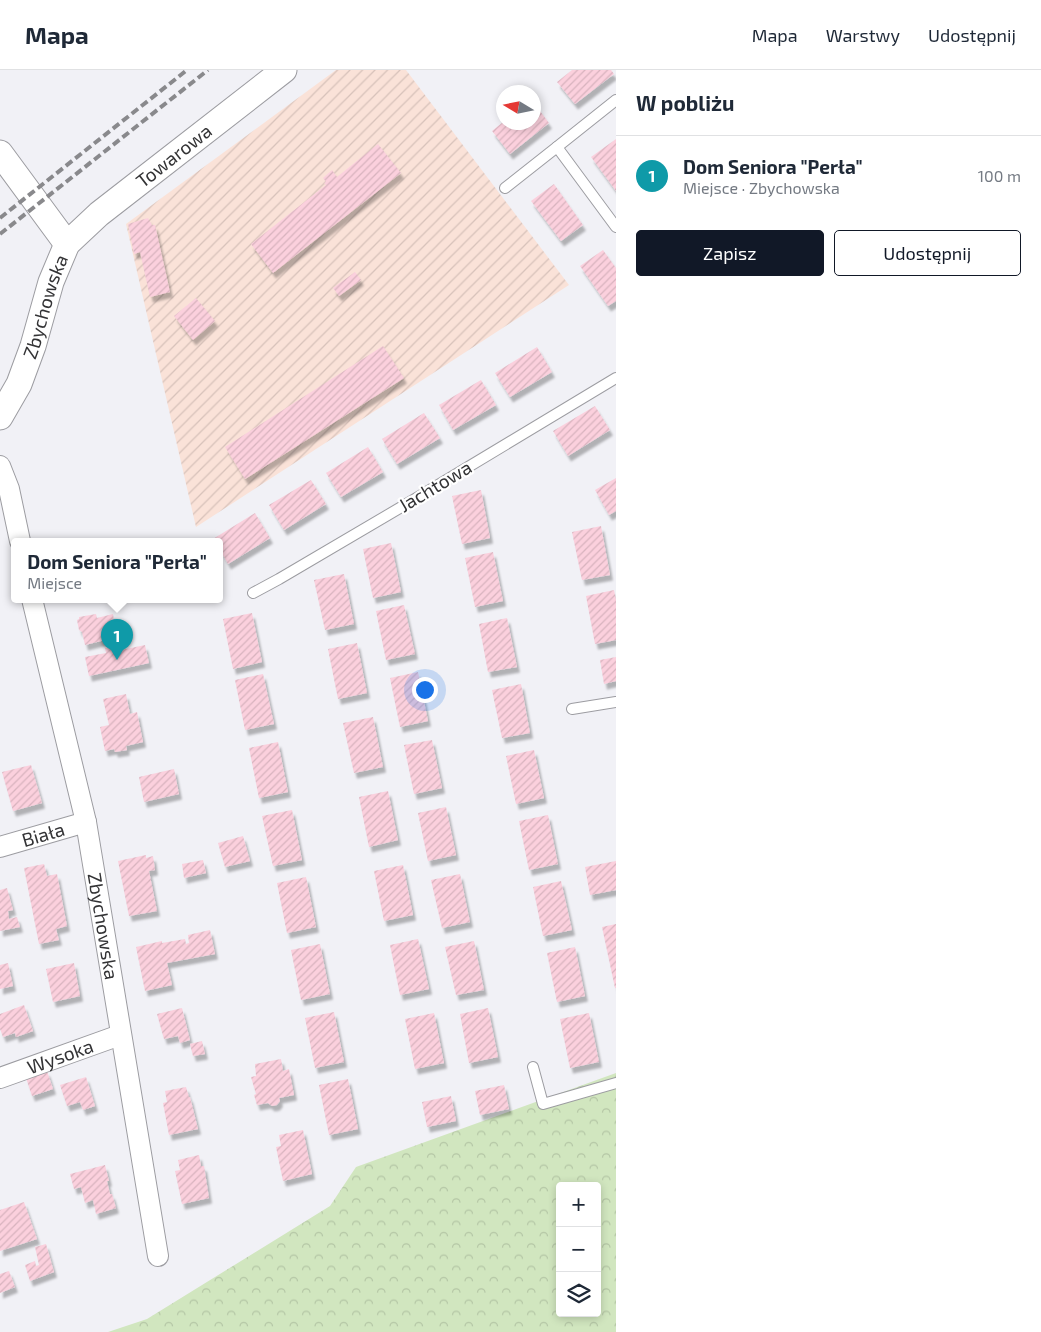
<!DOCTYPE html>
<html lang="pl">
<meta charset="utf-8">
<style>
body{margin:0;font-family:"Exo 2",sans-serif;background:#f6f6f7;color:#1f2937}
.controls{position:absolute;right:15px;bottom:15px;display:grid;overflow:hidden;border-radius:5px;box-shadow:0 2px 8px #0003}
.controls button{width:45px;height:45px;display:grid;place-items:center;padding:0;border:0;border-bottom:1px solid #e0e1e3;background:#fff;color:#1f2937;font:25px sans-serif}
.compass{position:absolute;left:496px;top:15px;width:45px;height:45px;border-radius:50%;background:#fff;box-shadow:0 2px 8px #0003;rotate:280deg}
.you{position:absolute;left:424px;top:619px;width:18px;height:18px;margin:-12px;border:4px solid #fff;border-radius:50%;background:#1a73e8;box-shadow:0 0 0 8px #1a73e833}
.badge{display:grid;place-items:center;width:32px;height:32px;border-radius:50%;background:#111827;color:#fff;font-size:16px;font-weight:700}
.pin{position:absolute;translate:-50% -41px;filter:drop-shadow(0 1px 2px #0008)}
.pin::after{content:'';position:absolute;top:26px;width:18px;height:15px;background:inherit;clip-path:polygon(0 0,100% 0,50% 100%)}
.popup{position:absolute;left:11px;top:468px;width:212px;height:65px;box-sizing:border-box;display:grid;place-content:center;border-radius:5px;background:#fff;filter:drop-shadow(0 1px 4px #0005);font-size:16px;white-space:nowrap;color:#747a83}
.popup b{font-size:19px;color:#1f2937}
.popup::after{content:'';position:absolute;left:50%;top:100%;margin-left:-10px;border:10px solid transparent;border-top-color:#fff}
.list{margin:0;padding:0;list-style:none}
h2{display:flex;justify-content:space-between;align-items:center;height:65px;margin:0;padding:0 20px;font-size:21px}
h2 small{font-size:16px;font-weight:400;color:#747a83}
.list li{display:grid;grid-template-columns:32px 1fr auto;gap:15px;align-items:center;box-sizing:border-box;height:80px;padding:0 20px;border-top:1px solid #e0e1e3}
.list b{display:block;font-size:19px;white-space:nowrap}
.list p{margin:0;font-size:16px;white-space:nowrap;color:#747a83}
.list em{font-size:16px;font-style:normal;color:#747a83}
.actions{display:flex;gap:10px;padding:15px 20px}
.actions a{flex:1;padding:11px 0;border:1px solid #111827;border-radius:5px;text-align:center;font-size:18px;color:#111827}
.actions .main{background:#111827;color:#fff}
.icon{flex:none;width:28px;height:28px;fill:none;stroke:currentColor;stroke-width:2;stroke-linecap:round;stroke-linejoin:round}
.map{position:relative;flex:none;width:616px;height:1262px;overflow:hidden}
header{display:flex;align-items:center;gap:30px;box-sizing:border-box;height:70px;padding:0 25px;background:#fff;border-bottom:1px solid #e0e1e3}
header strong{font-size:24px}
nav{display:flex;gap:28px;margin-inline-start:auto;font-size:18px}
main{display:flex}
aside{flex:1;background:#fff}
.map>svg:first-child{display:block}
</style>
<header>
<strong>Mapa</strong>
<nav><a>Mapa</a><a>Warstwy</a><a>Udostępnij</a></nav>
</header>
<main>
<div class="map">
<svg width="616" height="1262" viewBox="0 0 616 1262">
<defs>
<pattern id="industrial-furrows" width="10" height="10" patternUnits="userSpaceOnUse" patternTransform="scale(1.25)"><rect width="10" height="10" fill="#fae2d8"/><path d="M-1 1l2-2M0 10L10 0M9 11l2-2" fill="none" stroke="#d7c2ba"/></pattern>
<pattern id="forest-crowns" width="20" height="18" patternUnits="userSpaceOnUse" patternTransform="scale(1.25)"><rect width="20" height="18" fill="#d1e6bf"/><path d="M2 6a3 3 0 1 1 6 0M12 15a3 3 0 1 1 6 0" fill="none" stroke="#b4c6a5"/></pattern>
<pattern id="building-hatch" width="6" height="6" patternUnits="userSpaceOnUse" patternTransform="scale(1.25)"><rect width="6" height="6" fill="#fbd0dd"/><path d="M-1 1l2-2M0 6l6-6M5 7l2-2" fill="none" stroke="#d8b3be"/></pattern>
<filter id="shadow"><feDropShadow dx="3" dy="5.5" stdDeviation="1" flood-color="#0004"/></filter>
</defs>
<rect width="100%" height="100%" fill="#f1f1f6"/>
<polygon fill="url(#industrial-furrows)" points="336,0 406,0 569,215 196,457 126,154"/>
<path fill="url(#forest-crowns)" fill-rule="evenodd" d="M616,1003V1262H108L147,1249L330,1136L356,1097ZM560,1116H597V1243H560Z"/>
<g fill="url(#building-hatch)" filter="url(#shadow)">
<polygon points="572,0 611,0 614,4 575,34 557,12"/>
<polygon points="534,33 549,53 510,84 492,61 503,52 534,52"/>
<polygon points="616,69 616,121 591,87"/>
<polygon points="378,74 401,103 273,203 251,174 326,115 324,113 326,112 323,108 332,100 337,107"/>
<polygon points="554,114 583,155 561,171 531,131"/>
<polygon points="148,148 152,155 155,155 170,222 150,227 140,182 134,184 128,154"/>
<polygon points="603,180 616,198 616,231 608,236 580,196"/>
<polygon points="355,202 361,210 339,226 333,218"/>
<polygon points="196,228 215,251 193,270 174,246"/>
<polygon points="383,276 404,308 245,409 225,377"/>
<polygon points="537,277 552,302 510,327 495,303"/>
<polygon points="481,310 496,335 453,360 439,335"/>
<polygon points="595,336 610,360 568,386 553,361"/>
<polygon points="424,343 440,368 397,394 382,369"/>
<polygon points="368,377 383,402 341,427 326,403"/>
<polygon points="616,408 616,441 609,445 595,420"/>
<polygon points="311,410 326,434 284,460 269,435"/>
<polygon points="481,420 490,468 462,474 452,426"/>
<polygon points="255,443 270,468 228,494 220,480 220,471 214,471 213,469"/>
<polygon points="601,456 610,505 582,510 572,462"/>
<polygon points="391,473 401,522 373,528 363,479"/>
<polygon points="493,482 503,531 475,537 465,488"/>
<polygon points="344,504 354,554 325,560 314,510"/>
<polygon points="614,520 616,530 616,570 595,574 586,526"/>
<polygon points="404,535 415,584 386,590 376,541"/>
<polygon points="252,543 262,592 233,599 223,549"/>
<polygon points="96,544 97,548 113,544 117,567 85,575 82,562 79,560 77,550 79,549 79,547"/>
<polygon points="507,548 517,597 488,602 479,554"/>
<polygon points="357,573 367,623 338,629 328,579"/>
<polygon points="145,575 149,593 89,606 85,587 106,583 105,578 111,577 112,582"/>
<polygon points="616,587 616,611 604,614 600,590"/>
<polygon points="418,602 428,651 400,657 390,608"/>
<polygon points="263,604 274,654 245,660 235,610"/>
<polygon points="521,614 530,663 502,668 492,620"/>
<polygon points="126,624 130,644 137,642 143,672 126,676 127,680 115,682 114,679 105,681 100,657 109,655 103,629"/>
<polygon points="373,647 383,697 354,703 343,653"/>
<polygon points="432,670 442,718 414,724 404,675"/>
<polygon points="278,672 288,722 259,728 249,678"/>
<polygon points="534,680 544,728 516,734 506,686"/>
<polygon points="31,695 42,733 13,741 2,702"/>
<polygon points="174,699 179,724 144,732 139,707"/>
<polygon points="388,721 398,770 369,777 359,727"/>
<polygon points="446,737 456,785 428,791 418,743"/>
<polygon points="292,740 302,790 273,796 262,746"/>
<polygon points="548,745 558,794 529,800 519,751"/>
<polygon points="243,766 250,791 225,797 218,773"/>
<polygon points="146,785 146,788 153,786 155,800 149,801 157,841 129,846 118,791"/>
<polygon points="203,790 206,803 184,808 182,794"/>
<polygon points="616,791 616,820 590,825 585,797"/>
<polygon points="44,794 47,806 57,804 67,856 56,859 59,870 39,874 24,798"/>
<polygon points="403,795 413,845 384,851 374,801"/>
<polygon points="460,804 470,852 442,858 431,810"/>
<polygon points="306,807 316,857 287,863 277,813"/>
<polygon points="561,811 572,860 543,866 533,817"/>
<polygon points="7,818 13,840 8,841 9,849 17,847 20,857 0,861 0,820"/>
<polygon points="616,854 616,918 615,918 602,857"/>
<polygon points="210,860 215,884 167,893 172,915 145,921 136,877 162,871 162,873 185,869 186,874 189,873 188,865"/>
<polygon points="418,869 429,919 400,925 390,875"/>
<polygon points="474,871 484,920 456,925 445,877"/>
<polygon points="320,874 330,924 301,930 291,880"/>
<polygon points="575,877 585,926 557,932 547,883"/>
<polygon points="8,893 13,916 0,919 0,895"/>
<polygon points="74,893 80,926 53,932 46,899"/>
<polygon points="24,935 33,961 16,967 15,963 3,967 0,959 0,944"/>
<polygon points="182,938 190,970 180,973 178,966 164,969 157,944"/>
<polygon points="488,938 498,987 469,993 460,944"/>
<polygon points="334,942 344,992 315,998 305,948"/>
<polygon points="434,943 444,993 415,999 405,949"/>
<polygon points="589,943 599,992 570,998 560,949"/>
<polygon points="202,971 205,984 193,986 190,974"/>
<polygon points="281,989 283,1001 289,999 294,1025 279,1028 280,1031 277,1035 272,1036 268,1033 257,1035 254,1025 256,1024 251,1007 256,1006 255,994"/>
<polygon points="47,1001 53,1019 32,1026 26,1008"/>
<polygon points="86,1007 95,1036 83,1040 80,1032 67,1036 60,1015"/>
<polygon points="348,1009 358,1059 329,1065 319,1015"/>
<polygon points="504,1015 509,1039 480,1045 475,1021"/>
<polygon points="186,1017 189,1027 190,1027 198,1059 169,1065 163,1033 167,1032 165,1021"/>
<polygon points="451,1026 456,1051 427,1057 422,1032"/>
<polygon points="303,1060 312,1104 283,1111 276,1077 281,1076 279,1065"/>
<polygon points="199,1085 201,1096 204,1096 209,1128 182,1134 175,1101 180,1100 178,1090"/>
<polygon points="105,1095 109,1111 107,1111 110,1124 112,1124 116,1138 96,1144 93,1130 85,1133 81,1117 74,1119 70,1104"/>
<polygon points="24,1132 37,1169 0,1181 0,1140"/>
<polygon points="46,1174 54,1202 30,1211 25,1195 35,1191 36,1196 39,1195 35,1177"/>
<polygon points="9,1201 15,1217 0,1223 0,1204"/>
</g>
<g fill="none" stroke-linecap="round" stroke-linejoin="round">
<defs>
<g id="service">
<polyline points="616,30 557,77 616,157"/>
<polyline points="505,118 557,77"/>
<polyline points="253,523 279,509 415,429 616,308"/>
<polyline points="572,639 616,632"/>
<polyline points="533,997 543,1034 616,1013"/>
</g>
<g id="minor">
<polyline points="0,396 9,419 20,471"/>
<path id="s1" d="M32,529L86,752L158,1186"/>
<path id="s2" d="M0,777L86,752"/>
<path id="s3" d="M0,1008L120,965"/>
</g>
<g id="tertiary">
<polyline points="0,83 67,174"/>
<path id="s4" d="M0,347L19,314L33,276L51,212L67,174L99,144L284,0"/>
</g>
</defs>
<use href="#service" stroke="#9c9ca1" stroke-width="12"/>
<use href="#minor" stroke="#9c9ca1" stroke-width="22"/>
<use href="#tertiary" stroke="#9c9ca1" stroke-width="27"/>
<use href="#service" stroke="#fff" stroke-width="10"/>
<use href="#minor" stroke="#fff" stroke-width="20"/>
<use href="#tertiary" stroke="#fff" stroke-width="25"/>
<g stroke="#89898c" stroke-width="4" stroke-dasharray="8 4" stroke-linecap="butt">
<polyline points="0,148 187,0"/>
<polyline points="0,164 208,0"/>
</g>
</g>
<g text-anchor="middle" stroke-width="4.5" stroke-linejoin="round" paint-order="stroke">
<g font-size="19" fill="#333335" stroke="#fff">
<text dy="7" stroke="none"><textPath href="#s4" startOffset="325">Towarowa</textPath></text>
<text dy="7" stroke="none"><textPath href="#s4" startOffset="120">Zbychowska</textPath></text>
<text transform="translate(435 416) rotate(-31)" y="7">Jachtowa</text>
<text dy="7" stroke="none"><textPath href="#s2" startOffset="45">Biała</textPath></text>
<text dy="7" stroke="none"><textPath href="#s1" startOffset="335">Zbychowska</textPath></text>
<text dy="7" stroke="none"><textPath href="#s3" startOffset="64">Wysoka</textPath></text>
</g>
</g>
</svg>
<div class="controls">
<button>+</button>
<button>−</button>
<button><svg class="icon" aria-label="layers" viewBox="0 0 24 24"><path d="M12 4l9 5-9 5-9-5zM3 14l9 5 9-5"/></svg></button>
</div>
<svg class="compass" viewBox="-18 -18 36 36"><path d="M0-13l5 13h-10z" fill="#e53935"/><path d="M0 13l5-13h-10z" fill="#747a83"/></svg>
<div class="you"></div>
<div class="pin badge" style="left:117px;top:590px;background:#0f9aa8">1</div>
<div class="popup"><b>Dom Seniora &quot;Perła&quot;</b>Miejsce</div>
</div>
<aside>
<h2>W pobliżu<small></small></h2>
<ul class="list">
<li><span class="badge" style="background:#0f9aa8">1</span><div><b>Dom Seniora &quot;Perła&quot;</b><p>Miejsce · Zbychowska</p></div><em>100 m</em></li>
</ul>
<div class="actions"><a class="main">Zapisz</a><a>Udostępnij</a></div>
</aside>
</main>
